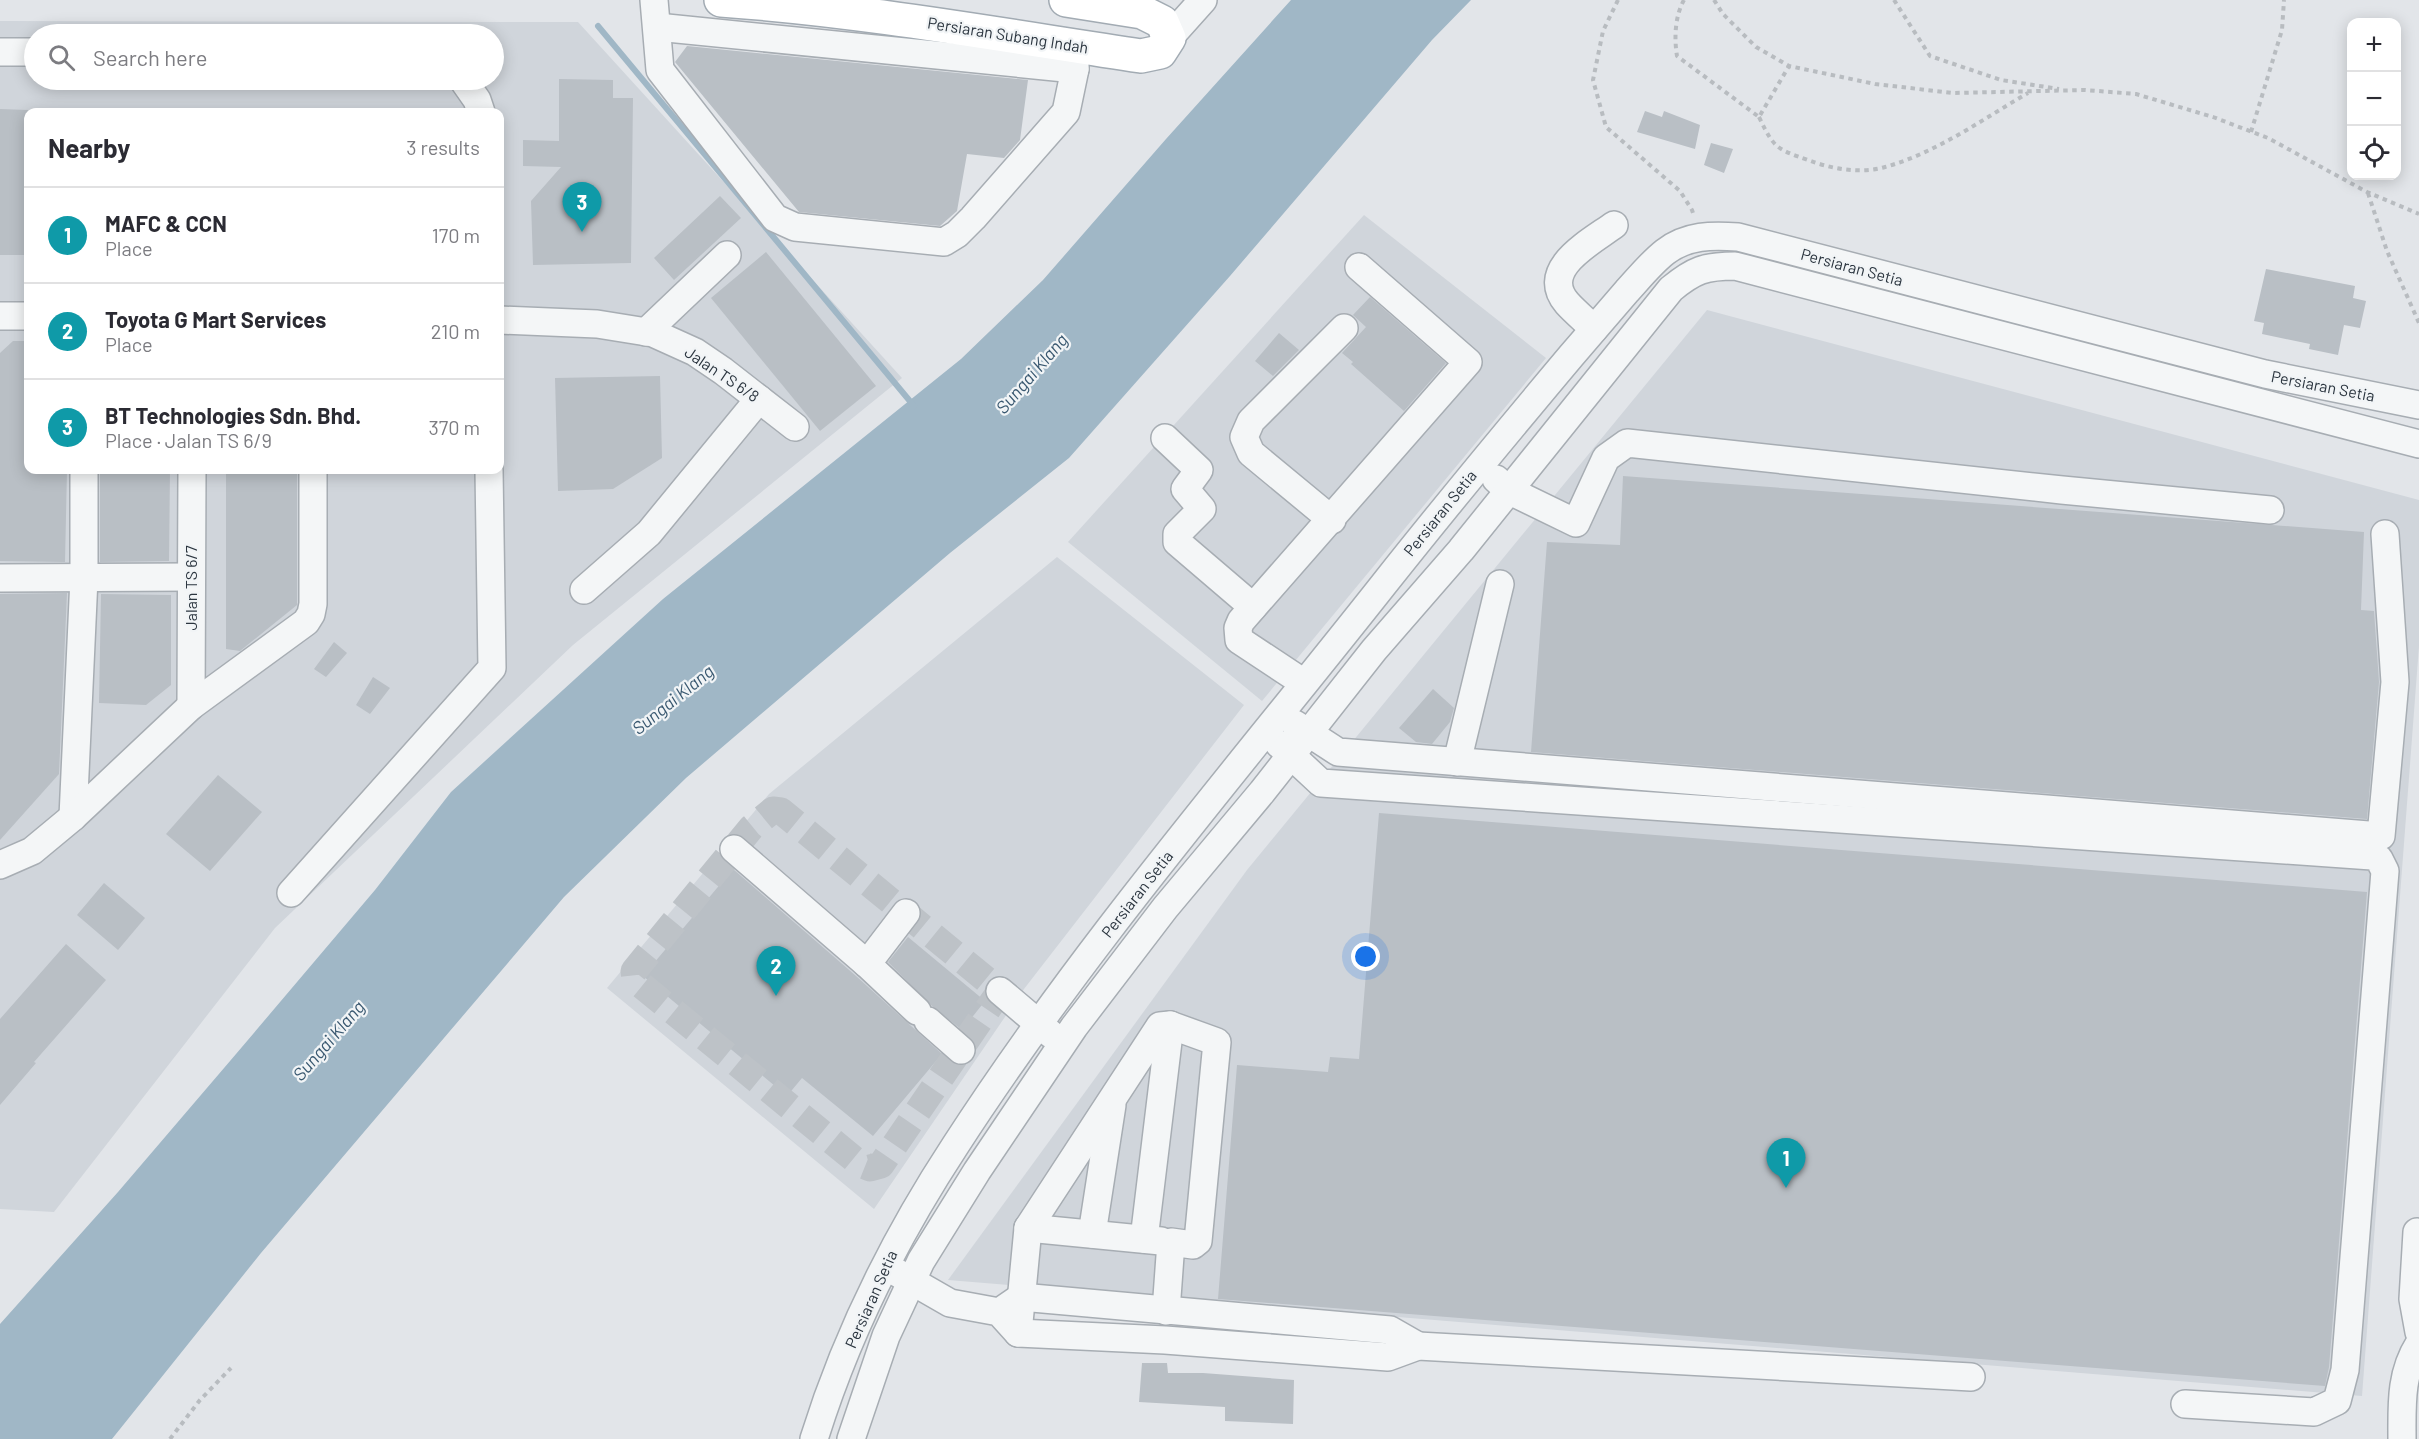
<!DOCTYPE html>
<meta charset="utf-8">
<style>
body{margin:0;font-family:Barlow,sans-serif;background:#f2f2f3;color:#2b2b33}
.controls{position:absolute;right:18px;top:18px;display:grid;overflow:hidden;border-radius:12px;box-shadow:0 3px 15px #0003}
.controls button{width:54px;height:54px;display:grid;place-items:center;padding:0;border:0;border-bottom:2px solid #e1e1e2;background:#fff;color:#2b2b33;font:30px sans-serif}
.you{position:absolute;left:1366px;top:957px;width:21px;height:21px;margin:-15px;border:4px solid #fff;border-radius:50%;background:#1a73e8;box-shadow:0 0 0 9px #1a73e833}
.badge{display:grid;place-items:center;width:39px;height:39px;border-radius:50%;background:#b45309;color:#fff;font-size:20px;font-weight:700}
.pin{position:absolute;translate:-50% -50px;filter:drop-shadow(0 2px 3px #0008)}
.pin::after{content:'';position:absolute;top:32px;width:21px;height:18px;background:inherit;clip-path:polygon(0 0,100% 0,50% 100%)}
.list{margin:0;padding:0;list-style:none}
h2{display:flex;justify-content:space-between;align-items:center;height:78px;margin:0;padding:0 24px;font-size:26px}
h2 small{font-size:20px;font-weight:400;color:#7c7c81}
.list li{display:grid;grid-template-columns:39px 1fr auto;gap:18px;align-items:center;box-sizing:border-box;height:96px;padding:0 24px;border-top:2px solid #e1e1e2}
.list b{display:block;font-size:22px;white-space:nowrap}
.list p{margin:0;font-size:20px;white-space:nowrap;color:#7c7c81}
.list em{font-size:20px;font-style:normal;color:#7c7c81}
.icon{flex:none;width:33px;height:33px;fill:none;stroke:currentColor;stroke-width:2;stroke-linecap:round;stroke-linejoin:round}
.map{position:relative;flex:none;width:2419px;height:1439px;overflow:hidden}
.search{position:absolute;background:#fff;box-shadow:0 3px 15px #0003;left:24px;top:24px;width:480px;height:66px;display:flex;align-items:center;gap:15px;box-sizing:border-box;padding:0 21px;border-radius:33px;color:#7c7c81;font-size:22px}
.panel{position:absolute;background:#fff;box-shadow:0 3px 15px #0003;left:24px;top:108px;width:480px;height:366px;border-radius:12px}
.map>svg:first-child{display:block}
</style>
<div class="map">
<svg width="2419" height="1439" viewBox="0 0 2419 1439">
<rect width="100%" height="100%" fill="#e2e5e9"/>
<g fill="#d0d5db" fill-rule="evenodd">
<path d="M0,21L578,22L902,378L573,645L275,928L54,1212L0,1209ZM34,34H494V80H34ZM28,112H500V470H28Z"/>
<polygon points="1364,215 1546,358 1262,701 1068,542"/>
<polygon points="1707,310 2419,500 2419,646 2362,1396 948,1280 1247,870"/>
<polygon points="1057,557 1244,705 1024,989 874,1209 607,988 769,794"/>
</g>
<polygon fill="#a0b7c6" points="1291,0 1471,0 1432,40 1230,276 1069,458 950,553 686,778 564,897 261,1253 112,1439 0,1439 0,1324 118,1192 236,1054 375,890 451,792 663,599 961,359 1043,280 1166,139"/>
<g fill="none" stroke-linecap="round" stroke-linejoin="round">
<polyline stroke="#a0b7c6" stroke-width="6" points="598,26 914,406"/>
</g>
<g fill="#b9bfc5">
<polygon points="687,46 1028,80 1020,140 1004,158 967,154 957,211 940,226 799,212 675,62"/>
<polygon points="559,79 613,80 613,98 633,98 631,263 533,265 531,201 561,167 523,166 523,140 559,141"/>
<polygon points="0,109 28,110 28,255 0,255"/>
<polygon points="1645,111 1662,117 1664,111 1700,125 1695,149 1637,132"/>
<polygon points="1711,143 1733,149 1724,173 1704,165"/>
<polygon points="720,196 741,218 674,280 654,258"/>
<polygon points="766,252 876,386 820,431 711,298"/>
<polygon points="2266,269 2355,286 2353,298 2366,301 2360,328 2344,325 2338,355 2309,349 2310,344 2262,334 2264,323 2254,321"/>
<polygon points="1370,297 1446,363 1404,411 1351,364 1353,362 1342,353 1366,327 1353,315"/>
<polygon points="1279,333 1299,350 1273,376 1255,361"/>
<polygon points="13,341 28,341 28,470 67,470 65,562 0,561 0,353"/>
<polygon points="660,376 662,458 613,489 558,491 555,378"/>
<polygon points="100,470 170,470 169,561 100,562"/>
<polygon points="226,470 297,470 297,605 240,651 226,649"/>
<polygon points="1623,476 2364,532 2361,610 2374,611 2379,682 2367,819 1531,752 1547,542 1620,545"/>
<polygon points="67,593 59,774 0,840 0,594"/>
<polygon points="101,594 171,595 171,685 146,705 99,703"/>
<polygon points="334,642 347,653 326,677 314,669"/>
<polygon points="373,677 390,688 370,714 356,705"/>
<polygon points="1433,689 1454,708 1450,722 1432,744 1416,742 1399,728"/>
<polygon points="218,775 262,812 210,871 166,834"/>
<polygon points="1379,813 2367,892 2329,1367 2325,1386 1218,1299 1237,1065 1328,1072 1330,1057 1359,1059"/>
<polygon points="733,869 856,976 942,1054 873,1136 802,1078 787,1096 643,976"/>
<polygon points="104,883 145,918 118,950 77,915"/>
<polygon points="908,937 985,1001 962,1030 932,1006 888,962"/>
<polygon points="66,944 106,980 34,1062 36,1063 0,1105 0,1019"/>
<polygon points="1142,1363 1167,1363 1168,1373 1203,1373 1294,1380 1293,1424 1225,1421 1225,1407 1139,1402"/>
</g>
<g fill="none" stroke-linecap="round" stroke-linejoin="round">
<polygon stroke="#bdc2c7" stroke-width="27" stroke-dasharray="27 14" stroke-linecap="butt" points="773,810 781,811 1000,991 881,1165 870,1168 860,1164 635,980 634,971 751,828"/>
<defs>
<g id="minor">
<polyline points="654,0 660,70 775,218 795,227 944,242 957,234 973,218 1066,112 1075,69"/>
<polyline points="657,27 1075,69 1075,53"/>
<polyline points="1169,38 1203,0"/>
<polyline points="0,52 34,52"/>
<polyline points="463,80 477,100 481,112"/>
<polyline points="0,316 28,316"/>
<polyline points="500,320 597,324 653,333 695,352 723,371 795,427"/>
<path d="M1594,329C1585,320 1575,312 1567,303C1538,269 1591,242 1614,225"/>
<polyline points="646,332 727,255"/>
<polyline points="1165,438 1199,470 1185,489 1202,509 1177,534 1177,542 1253,607"/>
<polyline points="1496,479 1508,490 1576,523 1606,458 1627,443 2062,490 2270,510"/>
<polyline points="1332,520 1251,453 1244,437 1251,421 1344,328"/>
<polyline points="0,578 191,577"/>
<polyline points="584,590 649,533 759,399"/>
<polyline points="1304,683 1239,640 1238,628 1241,621 1468,362 1359,267"/>
<polyline points="191,706 192,470"/>
<polyline points="1295,724 1338,752 2381,836 2395,682 2385,534"/>
<polyline points="1279,744 1321,783 2372,856 2379,859 2385,871 2345,1370 2337,1401 2314,1412 2185,1404"/>
<polyline points="1457,762 1500,584"/>
<polyline points="73,817 84,578 84,470"/>
<polyline points="734,849 867,964 917,1011"/>
<polyline points="0,865 32,851 73,817 191,706 306,622 311,614 313,604 313,470"/>
<polyline points="291,893 492,668 489,470"/>
<polyline points="867,964 906,913"/>
<polyline points="1000,991 1052,1035"/>
<polyline points="928,1021 961,1050"/>
<polyline points="1028,1228 1161,1241"/>
<polyline points="2417,1232 2413,1299 2419,1332"/>
<polyline points="1092,1234 1112,1105"/>
<polyline points="1144,1239 1170,1025"/>
<polyline points="896,1272 950,1303 999,1312 1018,1333 1165,1340 1388,1357 1418,1346 1971,1377"/>
<polyline points="1005,1308 1021,1297 1390,1330 1418,1346"/>
<polyline points="1018,1333 1028,1228 1160,1026 1170,1025 1217,1042 1198,1241 1193,1245 1171,1242 1166,1311"/>
<path d="M814,1439C846,1336 896,1236 955,1146C1083,948 1238,769 1384,584C1445,507 1508,431 1571,356C1590,334 1608,313 1627,291C1639,278 1651,263 1665,252C1687,235 1712,235 1738,237L2265,374L2419,405"/>
<path d="M851,1439L886,1336L921,1261L977,1171L1074,1027L1165,908L1262,792L1374,650L1461,550L1671,289C1694,270 1705,266 1735,266L2419,444"/>
<path d="M2402,1439C2402,1405 2400,1374 2419,1344"/>
</g>
<path id="major" d="M721,0C862,10 1001,35 1141,56L1160,52L1169,38L1162,22L1142,12L1066,0"/>
</defs>
<use href="#minor" stroke="#a7adb3" stroke-width="30"/>
<use href="#major" stroke="#a2abb3" stroke-width="36"/>
<g stroke="#b8bcc0" stroke-width="4" stroke-dasharray="4.5 4.5" stroke-linecap="butt">
<polyline points="1618,0 1603,31 1593,80 1606,127 1680,191 1692,210 1694,216"/>
<path d="M1684,0C1675,16 1674,38 1677,56L1759,117L1789,66"/>
<polyline points="1714,0 1723,14 1756,47 1789,66 1875,84 1953,93 2085,90 2136,94 2213,117 2268,138 2367,192 2419,214"/>
<polyline points="1894,0 1930,56 2001,80 2059,89"/>
<path d="M1759,117C1774,148 1776,149 1808,160C1831,169 1861,174 1885,167C1936,153 1983,119 2028,93"/>
<polyline points="2251,132 2282,30 2284,0"/>
<polyline points="2368,193 2387,251 2419,323"/>
<polyline points="170,1439 200,1400 231,1368"/>
</g>
<use href="#minor" stroke="#f4f6f7" stroke-width="27"/>
<use href="#major" stroke="#fff" stroke-width="33"/>
</g>
<g text-anchor="middle" stroke-width="4.5" stroke-linejoin="round" paint-order="stroke">
<g font-size="16" fill="#2b353f" stroke="#f1f4f6">
<text transform="translate(1008 35) rotate(9)" y="6">Persiaran Subang Indah</text>
<text transform="translate(1852 267) rotate(15)" y="6">Persiaran Setia</text>
<text transform="translate(722 374) rotate(34)" y="6">Jalan TS 6/8</text>
<text transform="translate(2323 386) rotate(11)" y="6">Persiaran Setia</text>
<text transform="translate(1440 513) rotate(-51)" y="6">Persiaran Setia</text>
<text transform="translate(191 588) rotate(-90)" y="6">Jalan TS 6/7</text>
<text transform="translate(1137 894) rotate(-52)" y="6">Persiaran Setia</text>
<text transform="translate(871 1299) rotate(-66)" y="6">Persiaran Setia</text>
</g>
<g font-size="18" font-style="italic" fill="#395870" stroke="#f1f4f6">
<text transform="translate(1032 374) rotate(-49)" y="6">Sungai Klang</text>
<text transform="translate(673 700) rotate(-39)" y="6">Sungai Klang</text>
<text transform="translate(329 1041) rotate(-49)" y="6">Sungai Klang</text>
</g>
</g>
</svg>
<div class="controls">
<button>+</button>
<button>−</button>
<button><svg class="icon" aria-label="locate" viewBox="0 0 24 24"><circle cx="12" cy="12" r="6"/><path d="M12 2v4M12 18v4M2 12h4M18 12h4"/></svg></button>
</div>
<div class="you"></div>
<div class="pin badge" style="left:1786px;top:1188px;background:#0f9aa8">1</div>
<div class="pin badge" style="left:776px;top:996px;background:#0f9aa8">2</div>
<div class="pin badge" style="left:582px;top:232px;background:#0f9aa8">3</div>
<div class="search"><svg class="icon" aria-label="search" viewBox="0 0 24 24"><circle cx="10" cy="10" r="6"/><path d="M15 15l6 6"/></svg>Search here</div>
<section class="panel">
<h2>Nearby<small>3 results</small></h2>
<ul class="list">
<li><span class="badge" style="background:#0f9aa8">1</span><div><b>MAFC &amp; CCN</b><p>Place</p></div><em>170 m</em></li>
<li><span class="badge" style="background:#0f9aa8">2</span><div><b>Toyota G Mart Services</b><p>Place</p></div><em>210 m</em></li>
<li><span class="badge" style="background:#0f9aa8">3</span><div><b>BT Technologies Sdn. Bhd.</b><p>Place · Jalan TS 6/9</p></div><em>370 m</em></li>
</ul>
</section>
</div>
